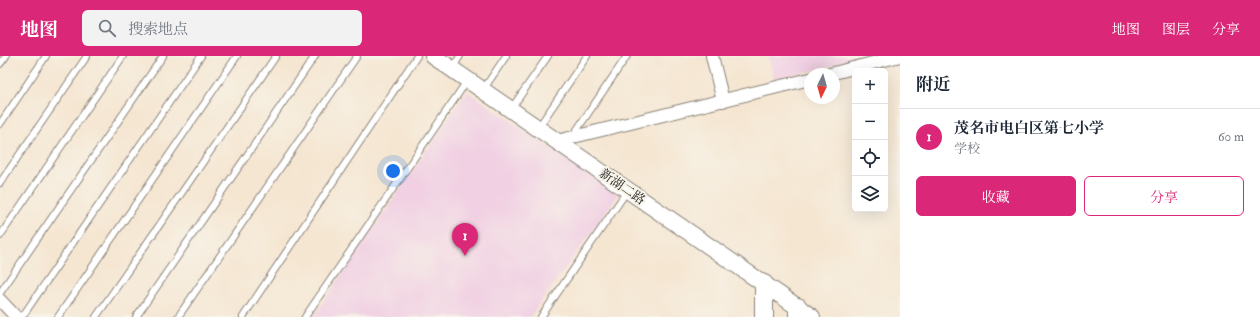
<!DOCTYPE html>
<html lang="zh">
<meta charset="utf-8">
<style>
body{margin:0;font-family:"IM FELL Double Pica","Noto Serif SC",serif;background:#f2f2f3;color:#1f2937}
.controls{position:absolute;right:12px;top:12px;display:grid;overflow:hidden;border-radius:6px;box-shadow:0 4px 16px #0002}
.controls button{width:36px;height:36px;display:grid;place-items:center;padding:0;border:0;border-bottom:1px solid #e0e1e3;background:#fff;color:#1f2937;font:20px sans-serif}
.compass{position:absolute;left:804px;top:12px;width:36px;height:36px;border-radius:50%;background:#fff;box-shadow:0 4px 16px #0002;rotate:185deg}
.you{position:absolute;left:393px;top:115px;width:14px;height:14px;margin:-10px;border:3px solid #fff;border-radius:50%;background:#1a73e8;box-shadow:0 0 0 6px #1a73e833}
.badge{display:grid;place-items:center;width:26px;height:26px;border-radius:50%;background:#db2777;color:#fff;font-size:13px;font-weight:700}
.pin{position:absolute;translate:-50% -33px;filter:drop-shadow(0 1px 2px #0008)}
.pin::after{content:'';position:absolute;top:21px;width:14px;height:12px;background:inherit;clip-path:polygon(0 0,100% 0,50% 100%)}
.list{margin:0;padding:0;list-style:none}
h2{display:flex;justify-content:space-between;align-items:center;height:52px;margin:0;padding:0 16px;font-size:17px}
h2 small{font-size:13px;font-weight:400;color:#747a83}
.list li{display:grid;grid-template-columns:26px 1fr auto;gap:12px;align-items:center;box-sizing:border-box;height:56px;padding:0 16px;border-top:1px solid #e0e1e3}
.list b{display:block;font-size:15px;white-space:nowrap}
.list p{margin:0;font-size:13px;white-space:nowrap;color:#747a83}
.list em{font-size:13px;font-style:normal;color:#747a83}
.actions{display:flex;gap:8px;padding:12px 16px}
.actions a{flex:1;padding:9px 0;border:1px solid #db2777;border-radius:6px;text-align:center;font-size:14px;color:#db2777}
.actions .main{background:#db2777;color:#fff}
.icon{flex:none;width:22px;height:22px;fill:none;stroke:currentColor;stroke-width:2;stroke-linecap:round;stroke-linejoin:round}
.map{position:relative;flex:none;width:900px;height:261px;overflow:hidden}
header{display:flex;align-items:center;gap:24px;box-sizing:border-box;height:56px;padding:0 20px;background:#db2777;color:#fff}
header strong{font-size:19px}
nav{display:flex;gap:22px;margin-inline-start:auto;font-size:14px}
.search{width:280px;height:36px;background:#f2f2f3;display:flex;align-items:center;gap:10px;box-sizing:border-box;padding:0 14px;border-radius:6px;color:#747a83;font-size:15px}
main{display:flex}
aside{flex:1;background:#fff}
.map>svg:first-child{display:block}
</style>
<header>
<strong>地图</strong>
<div class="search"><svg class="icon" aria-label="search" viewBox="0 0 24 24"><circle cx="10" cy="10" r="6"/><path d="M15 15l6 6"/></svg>搜索地点</div>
<nav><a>地图</a><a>图层</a><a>分享</a></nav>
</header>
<main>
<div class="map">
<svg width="900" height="261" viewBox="0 0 900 261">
<rect width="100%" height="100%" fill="#f7f3e8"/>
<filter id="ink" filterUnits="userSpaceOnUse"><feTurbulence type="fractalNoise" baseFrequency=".025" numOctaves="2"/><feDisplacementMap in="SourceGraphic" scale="8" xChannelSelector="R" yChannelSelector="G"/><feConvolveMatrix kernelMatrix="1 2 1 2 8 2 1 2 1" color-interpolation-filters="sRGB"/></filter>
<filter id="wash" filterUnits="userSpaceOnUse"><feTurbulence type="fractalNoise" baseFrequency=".012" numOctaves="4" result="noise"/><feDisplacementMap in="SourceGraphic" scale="16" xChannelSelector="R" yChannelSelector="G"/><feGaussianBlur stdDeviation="0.9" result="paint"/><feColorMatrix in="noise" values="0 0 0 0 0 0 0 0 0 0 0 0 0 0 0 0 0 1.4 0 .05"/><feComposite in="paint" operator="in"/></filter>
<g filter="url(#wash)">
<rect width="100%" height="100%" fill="#f5e6d2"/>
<g fill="#f1d0e3">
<polygon points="768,0 879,0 774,23"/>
<polygon points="467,35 619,138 530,261 313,261"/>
</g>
</g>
<g filter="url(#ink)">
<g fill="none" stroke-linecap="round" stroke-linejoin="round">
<defs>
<g id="lane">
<polyline points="0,8 6,0"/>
<polyline points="452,13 460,0"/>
<polyline points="483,34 506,0"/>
<polyline points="511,53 548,0"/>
<polyline points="0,68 46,0"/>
<polyline points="538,72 587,0"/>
<polyline points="572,81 627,0"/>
<polyline points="0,127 87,0"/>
<polyline points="0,180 123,0"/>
<polyline points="0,237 163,0"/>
<polyline points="22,261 201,0"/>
<polyline points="58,261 237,0"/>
<polyline points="96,261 276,0"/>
<polyline points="136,261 315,0"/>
<polyline points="178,261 357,0"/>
<polyline points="243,261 417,0"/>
<polyline points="305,261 467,25"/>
<polyline points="541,261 627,135"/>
</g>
<g id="street">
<polyline points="712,0 723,45"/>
<polyline points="830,18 900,0"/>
<polyline points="557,85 810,23"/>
<polyline points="0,244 16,261"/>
</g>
<polyline id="secondary" points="433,0 812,261"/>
<g id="primary">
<polyline points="764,261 764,228"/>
<polyline points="798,261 798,251"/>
</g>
</defs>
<use href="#lane" stroke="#888177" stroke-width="8"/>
<use href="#street" stroke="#888177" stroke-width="14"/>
<use href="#secondary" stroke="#888177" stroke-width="18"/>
<use href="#primary" stroke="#888177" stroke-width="20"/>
<use href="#lane" stroke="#fff" stroke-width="6"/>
<use href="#street" stroke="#fff" stroke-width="12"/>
<use href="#secondary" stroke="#fff" stroke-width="16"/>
<use href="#primary" stroke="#fff" stroke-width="18"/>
</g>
</g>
<g text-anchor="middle" stroke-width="4" stroke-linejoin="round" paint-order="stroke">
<g font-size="13" fill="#1c1c1c" stroke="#f7f3e8">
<text transform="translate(623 130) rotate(35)" y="5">新湖二路</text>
</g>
</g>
</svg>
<div class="controls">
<button>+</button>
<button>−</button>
<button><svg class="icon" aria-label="locate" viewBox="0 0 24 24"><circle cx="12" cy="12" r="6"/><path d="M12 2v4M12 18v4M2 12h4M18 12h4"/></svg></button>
<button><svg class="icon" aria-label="layers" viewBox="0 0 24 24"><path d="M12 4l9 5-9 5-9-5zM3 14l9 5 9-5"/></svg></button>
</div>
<svg class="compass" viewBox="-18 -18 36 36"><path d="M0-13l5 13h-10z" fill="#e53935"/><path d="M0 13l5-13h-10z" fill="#747a83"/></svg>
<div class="you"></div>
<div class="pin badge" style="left:465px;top:200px">1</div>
</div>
<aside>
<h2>附近<small></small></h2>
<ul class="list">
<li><span class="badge">1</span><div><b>茂名市电白区第七小学</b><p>学校</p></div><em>60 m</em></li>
</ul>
<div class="actions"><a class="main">收藏</a><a>分享</a></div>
</aside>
</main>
